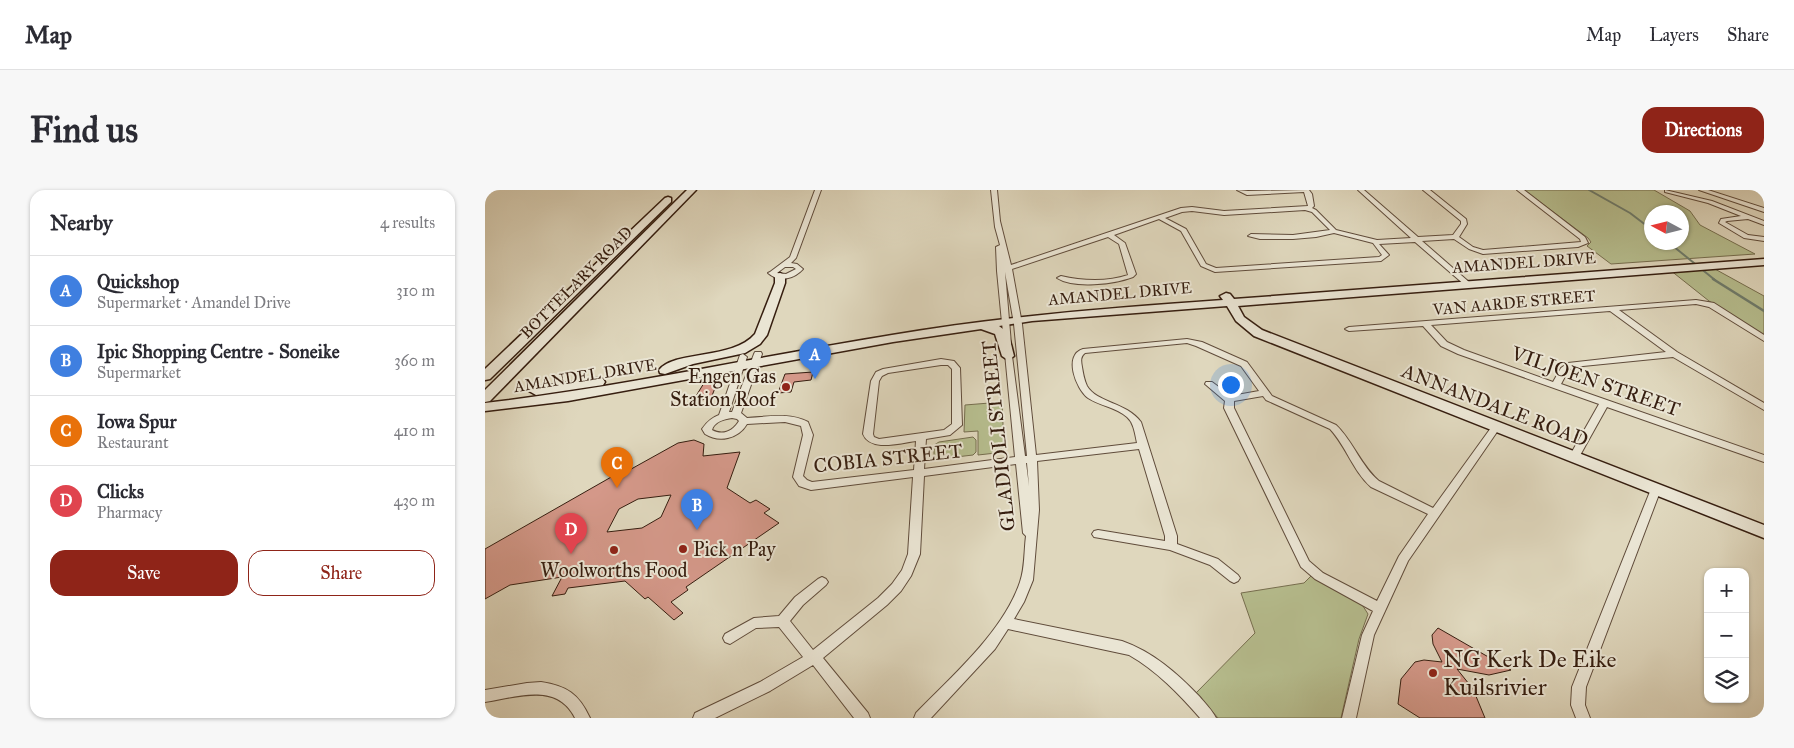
<!DOCTYPE html>
<meta charset="utf-8">
<style>
body{margin:0;font-family:"IM FELL Great Primer",serif;background:#f7f7f7;color:#2b2b33}
.controls{position:absolute;right:15px;bottom:15px;display:grid;overflow:hidden;border-radius:10px;box-shadow:0 1px 4px #0004}
.controls button{width:45px;height:45px;display:grid;place-items:center;padding:0;border:0;border-bottom:1px solid #e1e1e2;background:#fff;color:#2b2b33;font:25px sans-serif}
.compass{position:absolute;left:1159px;top:15px;width:45px;height:45px;border-radius:50%;background:#fff;box-shadow:0 1px 4px #0004;rotate:277deg}
.you{position:absolute;left:745px;top:194px;width:18px;height:18px;margin:-12px;border:4px solid #fff;border-radius:50%;background:#1a73e8;box-shadow:0 0 0 8px #1a73e833}
.badge{display:grid;place-items:center;width:32px;height:32px;border-radius:50%;background:#8f2418;color:#fff;font-size:16px;font-weight:700}
.pin{position:absolute;translate:-50% -41px;filter:drop-shadow(0 1px 2px #0008)}
.pin::after{content:'';position:absolute;top:26px;width:18px;height:15px;background:inherit;clip-path:polygon(0 0,100% 0,50% 100%)}
.list{margin:0;padding:0;list-style:none}
h2{display:flex;justify-content:space-between;align-items:center;height:65px;margin:0;padding:0 20px;font-size:21px}
h2 small{font-size:16px;font-weight:400;color:#7c7c81}
.list li{display:grid;grid-template-columns:32px 1fr auto;gap:15px;align-items:center;box-sizing:border-box;height:70px;padding:0 20px;border-top:1px solid #e1e1e2}
.list b{display:block;font-size:19px;white-space:nowrap}
.list p{margin:0;font-size:16px;white-space:nowrap;color:#7c7c81}
.list em{font-size:16px;font-style:normal;color:#7c7c81}
.actions{display:flex;gap:10px;padding:15px 20px}
.actions a{flex:1;padding:11px 0;border:1px solid #8f2418;border-radius:15px;text-align:center;font-size:18px;color:#8f2418}
.actions .main{background:#8f2418;color:#fff}
.icon{flex:none;width:28px;height:28px;fill:none;stroke:currentColor;stroke-width:2;stroke-linecap:round;stroke-linejoin:round}
.map{position:relative;flex:none;width:1279px;height:528px;overflow:hidden;border-radius:15px}
header{display:flex;align-items:center;gap:30px;box-sizing:border-box;height:70px;padding:0 25px;background:#fff;border-bottom:1px solid #e1e1e2}
header strong{font-size:24px}
nav{display:flex;gap:28px;margin-inline-start:auto;font-size:18px}
.intro{display:flex;align-items:center;justify-content:space-between;box-sizing:border-box;height:120px;padding:0 30px}
h1{margin:0;font-size:35px}
.button{padding:12px 22px;border-radius:15px;background:#8f2418;color:#fff;font-size:18px;font-weight:700}
main{display:flex;gap:30px;padding:0 30px}
aside{flex:1;background:#fff;border-radius:15px;box-shadow:0 1px 4px #0004}
.map>svg:first-child{display:block}
</style>
<header>
<strong>Map</strong>
<nav><a>Map</a><a>Layers</a><a>Share</a></nav>
</header>
<div class="intro"><h1>Find us</h1><a class="button">Directions</a></div>
<main>
<aside>
<h2>Nearby<small>4 results</small></h2>
<ul class="list">
<li><span class="badge" style="background:#3f7fe0">A</span><div><b>Quickshop</b><p>Supermarket · Amandel Drive</p></div><em>310 m</em></li>
<li><span class="badge" style="background:#3f7fe0">B</span><div><b>Ipic Shopping Centre - Soneike</b><p>Supermarket</p></div><em>360 m</em></li>
<li><span class="badge" style="background:#e8710a">C</span><div><b>Iowa Spur</b><p>Restaurant</p></div><em>410 m</em></li>
<li><span class="badge" style="background:#e0444e">D</span><div><b>Clicks</b><p>Pharmacy</p></div><em>430 m</em></li>
</ul>
<div class="actions"><a class="main">Save</a><a>Share</a></div>
</aside>
<div class="map">
<svg width="1279" height="528" viewBox="0 0 1279 528">
<rect width="100%" height="100%" fill="#dfd7bd"/>
<filter id="stains"><feTurbulence type="fractalNoise" baseFrequency=".004" numOctaves="4"/><feColorMatrix values="0 0 0 0 .2 0 0 0 0 .09 0 0 0 0 .02 0 0 0 .5 -.17"/></filter>
<radialGradient id="worn" r=".72"><stop offset=".6" stop-color="#630" stop-opacity="0"/><stop offset="1" stop-color="#630" stop-opacity=".3"/></radialGradient>
<g fill="#b6bd8e" stroke="#766e4f" fill-rule="evenodd">
<path d="M1039,0H1169L1205,21L1215,35L1270,64L1126,74L1102,56L1106,52L1103,48ZM1196,22V52H1166V22Z"/>
<polygon points="1219,73 1279,106 1279,146 1224,111 1180,76"/>
<polygon points="517,212 519,256 511,263 493,265 493,241 479,242 480,215"/>
<polygon points="488,247 491,250 491,262 488,265 454,269 449,267 449,255 454,252"/>
<polygon points="826,386 876,413 883,424 874,449 856,528 733,528 711,503 770,443 756,403 819,393"/>
</g>
<g fill="none" stroke-linecap="round" stroke-linejoin="round">
<g stroke="#6f7c6c" stroke-width="2">
<polyline points="1104,0 1145,23 1166,39"/>
<polyline points="1183,52 1230,90"/>
</g>
<polyline stroke="#6f7c6c" stroke-width="2.5" points="1228,89 1279,121"/>
</g>
<g fill="#d49889" stroke="#361e10" fill-rule="evenodd">
<polygon points="328,182 326,190 309,192 306,202 293,203 300,184"/>
<polygon points="233,191 226,208 212,211 211,206 219,193"/>
<path d="M209,250L219,254L218,266L255,262L242,298L265,313L271,310L285,319L279,323L294,333L201,397L203,400L186,412L198,423L189,430L163,407L160,409L140,391L83,398L80,404L67,406L77,387L25,395L0,409V359L128,286L130,288L193,253ZM186,305L176,327L157,338L122,342L134,319L153,309Z"/>
<polygon points="953,438 1026,480 1004,485 972,479 988,499 1000,528 935,528 913,514 916,489 930,472 939,470 957,472 948,454 947,445"/>
</g>
<g fill="none" stroke-linecap="round" stroke-linejoin="round">
<defs>
<g id="street">
<path d="M330,0H336L311,68L306,73L312,74L318,79C309,89 294,93 283,83L285,82L305,67ZM300,77H308L311,79L301,84L292,83Z"/>
<path d="M506,0H512L515,31L526,75L696,18L707,17L739,21L823,16L819,2L762,5L752,0L763,1L824,0L827,4L829,16L827,18L831,20L851,40L892,50L926,48L873,0H879L933,47L968,45L976,34V31L938,0H945L981,29L982,34L974,47L988,57L998,60L1096,52L1095,49L1032,0H1039L1100,47L1103,53L1093,57L998,64L984,59L969,49L937,51L984,92L985,94L981,96L930,52L894,54L904,65L896,71L730,82L716,76L696,41L674,29L629,45L640,53L651,84L648,87C630,94 589,99 572,88L576,86C597,91 623,92 643,85L634,54L623,47L527,79L537,134L551,265L652,253C650,244 649,233 642,227C631,217 615,216 603,208C591,199 578,165 598,159L702,149L717,152L762,172L787,206L851,235C868,251 876,276 894,291L948,318L1008,235H1014L1016,237L1014,239L923,371L889,445L871,528H857L877,445L888,421L830,389L816,377L739,218L740,211L720,194L721,192H727L746,206L774,201L756,176L711,156L702,153L600,163C595,167 596,171 597,177C598,183 599,190 602,196C612,213 641,212 656,232L692,346V354L733,369L753,385L755,388L753,391L749,393L745,391L725,375L685,360L609,347L607,344L609,341L613,340L680,351V346L654,259L552,271L554,320L548,390L539,412L529,429L637,451C668,462 692,483 714,506C720,513 727,520 731,528H715C694,504 672,481 644,465L523,439L510,459L446,528H429L431,523C467,486 518,442 535,392C540,378 539,361 541,346L538,343L531,274L439,286L435,364L426,386L416,401L402,415L338,468L383,523L385,528H369L328,475L285,501L230,528H208L210,523L275,492L318,467L294,437L271,438L245,454L240,452L238,448L240,444L269,428L294,426L310,407L333,389L337,387L341,389L343,392L341,395L318,415L305,431L328,460L393,408L407,394L417,380L423,364L428,287L326,300L314,296L308,287L318,245L316,236L300,232L262,234C253,249 234,253 220,244L217,239C222,232 226,228 234,225L255,165L258,164L262,167L244,222H247L269,164L270,162H276L277,164L256,223L262,228C282,227 304,222 323,232L328,245L318,286L322,290L327,292L429,280L431,251C415,253 385,262 378,244L386,191L391,182L398,179L456,169L469,171L475,178L477,235L465,245L441,249L439,279L530,267L512,81L511,57L515,55L510,37ZM820,20L827,22L845,40L808,45L766,44L763,46L775,49H808L831,47L849,43L888,53L897,65L894,67L731,78L721,74L701,39L680,28L697,22L707,21L739,25ZM520,82L529,134L542,266H540L527,166ZM456,175H463L467,179V234L459,240L394,249L389,247L388,244L394,191L397,186L403,183ZM778,206L781,210L845,239C861,256 868,281 886,297L943,324L914,366L892,411L838,383L824,371L749,218V211ZM247,228L252,229L254,231C248,241 238,246 227,240C229,232 239,229 247,228ZM541,273H542L544,296Z"/>
<polygon points="1180,0 1227,11 1279,31 1279,35 1263,29 1242,31 1240,32 1263,45 1279,47 1279,51 1259,48 1234,33 1236,29 1256,26 1223,13 1180,2"/>
<polygon points="1214,0 1223,0 1279,18 1279,22"/>
<path d="M1211,110L1229,113L1279,145V151L1224,117L1211,114L1134,120L1192,162L1279,213V220L1188,167L1088,177L1083,181L1076,194L1279,265V272L1122,217L1093,269H1085L1084,267L1114,214L973,164L956,156L938,136L864,141L860,139L864,137ZM1125,121L1181,162L1083,173L1076,178L1068,192L979,160L962,152L946,135Z"/>
<polygon points="1171,295 1176,299 1101,497 1100,515 1105,528 1091,528 1086,515 1087,497 1166,299"/>
<path d="M56,492C82,496 94,504 105,528H90C72,492 32,507 0,512V500L42,493Z"/>
</g>
<g id="secondary">
<polygon points="202,0 211,0 5,211 0,212 0,200"/>
<polygon points="183,7 186,8 186,12 5,189 0,190 0,179 180,8"/>
<path d="M1279,69V75L753,116L759,127L777,140L1279,335V348L769,146L751,131L742,116L547,131L514,136C525,143 526,155 529,166L523,170L517,166L510,144L496,139L408,152L83,211L0,221V213C137,197 271,167 407,145C517,126 627,118 738,110L735,106L741,103L745,104L749,109Z"/>
<path d="M295,83L300,86V93L282,145L275,154L260,163L208,174L180,184L175,183L174,180C190,160 248,170 270,144L290,93V86Z"/>
<polygon points="113,188 118,189 120,192 118,195 51,205 44,201 51,197"/>
</g>
</defs>
<use href="#street" stroke="#604c3b" stroke-width="2"/>
<use href="#secondary" stroke="#361e10" stroke-width="3"/>
<use href="#street" fill="#eae5d4" fill-rule="evenodd"/>
<use href="#secondary" fill="#eae5d4" fill-rule="evenodd"/>
</g>
<g fill="#8f2418" stroke="#eae5d4" stroke-width="2">
<circle cx="301" cy="197" r="5"/>
<circle cx="198" cy="359" r="5"/>
<circle cx="129" cy="360" r="5"/>
<circle cx="948" cy="483" r="5"/>
</g>
<g text-anchor="middle" stroke-width="4" stroke-linejoin="round" paint-order="stroke">
<g font-size="16" fill="#361e10" stroke="#eae5d4">
<text transform="translate(1039 72) rotate(-4)" y="6">AMANDEL DRIVE</text>
<text transform="translate(91 92) rotate(-45)" y="6">BOTTELARY ROAD</text>
<text transform="translate(635 103) rotate(-5)" y="6">AMANDEL DRIVE</text>
<text transform="translate(1029 112) rotate(-5)" y="6">VAN AARDE STREET</text>
<text transform="translate(100 185) rotate(-9)" y="6">AMANDEL DRIVE</text>
</g>
<g font-size="20" fill="#361e10" stroke="#eae5d4" text-anchor="end">
<text x="291" y="193">Engen Gas<tspan x="291" dy="23">Station Roof</tspan></text>
<text x="208" y="366" text-anchor="start">Pick n Pay</text>
<text x="129" y="387" text-anchor="middle">Woolworths Food</text>
</g>
<g font-size="20" fill="#361e10" stroke="#eae5d4">
<text transform="translate(1111 191) rotate(19)" y="7">VILJOEN STREET</text>
<text transform="translate(1010 215) rotate(21)" y="7">ANNANDALE ROAD</text>
<text transform="translate(513 246) rotate(-96)" y="7">GLADIOLI STREET</text>
<text transform="translate(403 268) rotate(-6)" y="7">COBIA STREET</text>
</g>
<g font-size="24" fill="#361e10" stroke="#eae5d4" text-anchor="start">
<text x="958" y="477">NG Kerk De Eike<tspan x="958" dy="28">Kuilsrivier</tspan></text>
</g>
</g>
<rect width="100%" height="100%" filter="url(#stains)"/>
<rect width="100%" height="100%" fill="url(#worn)"/>
</svg>
<div class="controls">
<button>+</button>
<button>−</button>
<button><svg class="icon" aria-label="layers" viewBox="0 0 24 24"><path d="M12 4l9 5-9 5-9-5zM3 14l9 5 9-5"/></svg></button>
</div>
<svg class="compass" viewBox="-18 -18 36 36"><path d="M0-13l5 13h-10z" fill="#e53935"/><path d="M0 13l5-13h-10z" fill="#7c7c81"/></svg>
<div class="you"></div>
<div class="pin badge" style="left:330px;top:189px;background:#3f7fe0">A</div>
<div class="pin badge" style="left:212px;top:340px;background:#3f7fe0">B</div>
<div class="pin badge" style="left:132px;top:298px;background:#e8710a">C</div>
<div class="pin badge" style="left:86px;top:364px;background:#e0444e">D</div>
</div>
</main>
